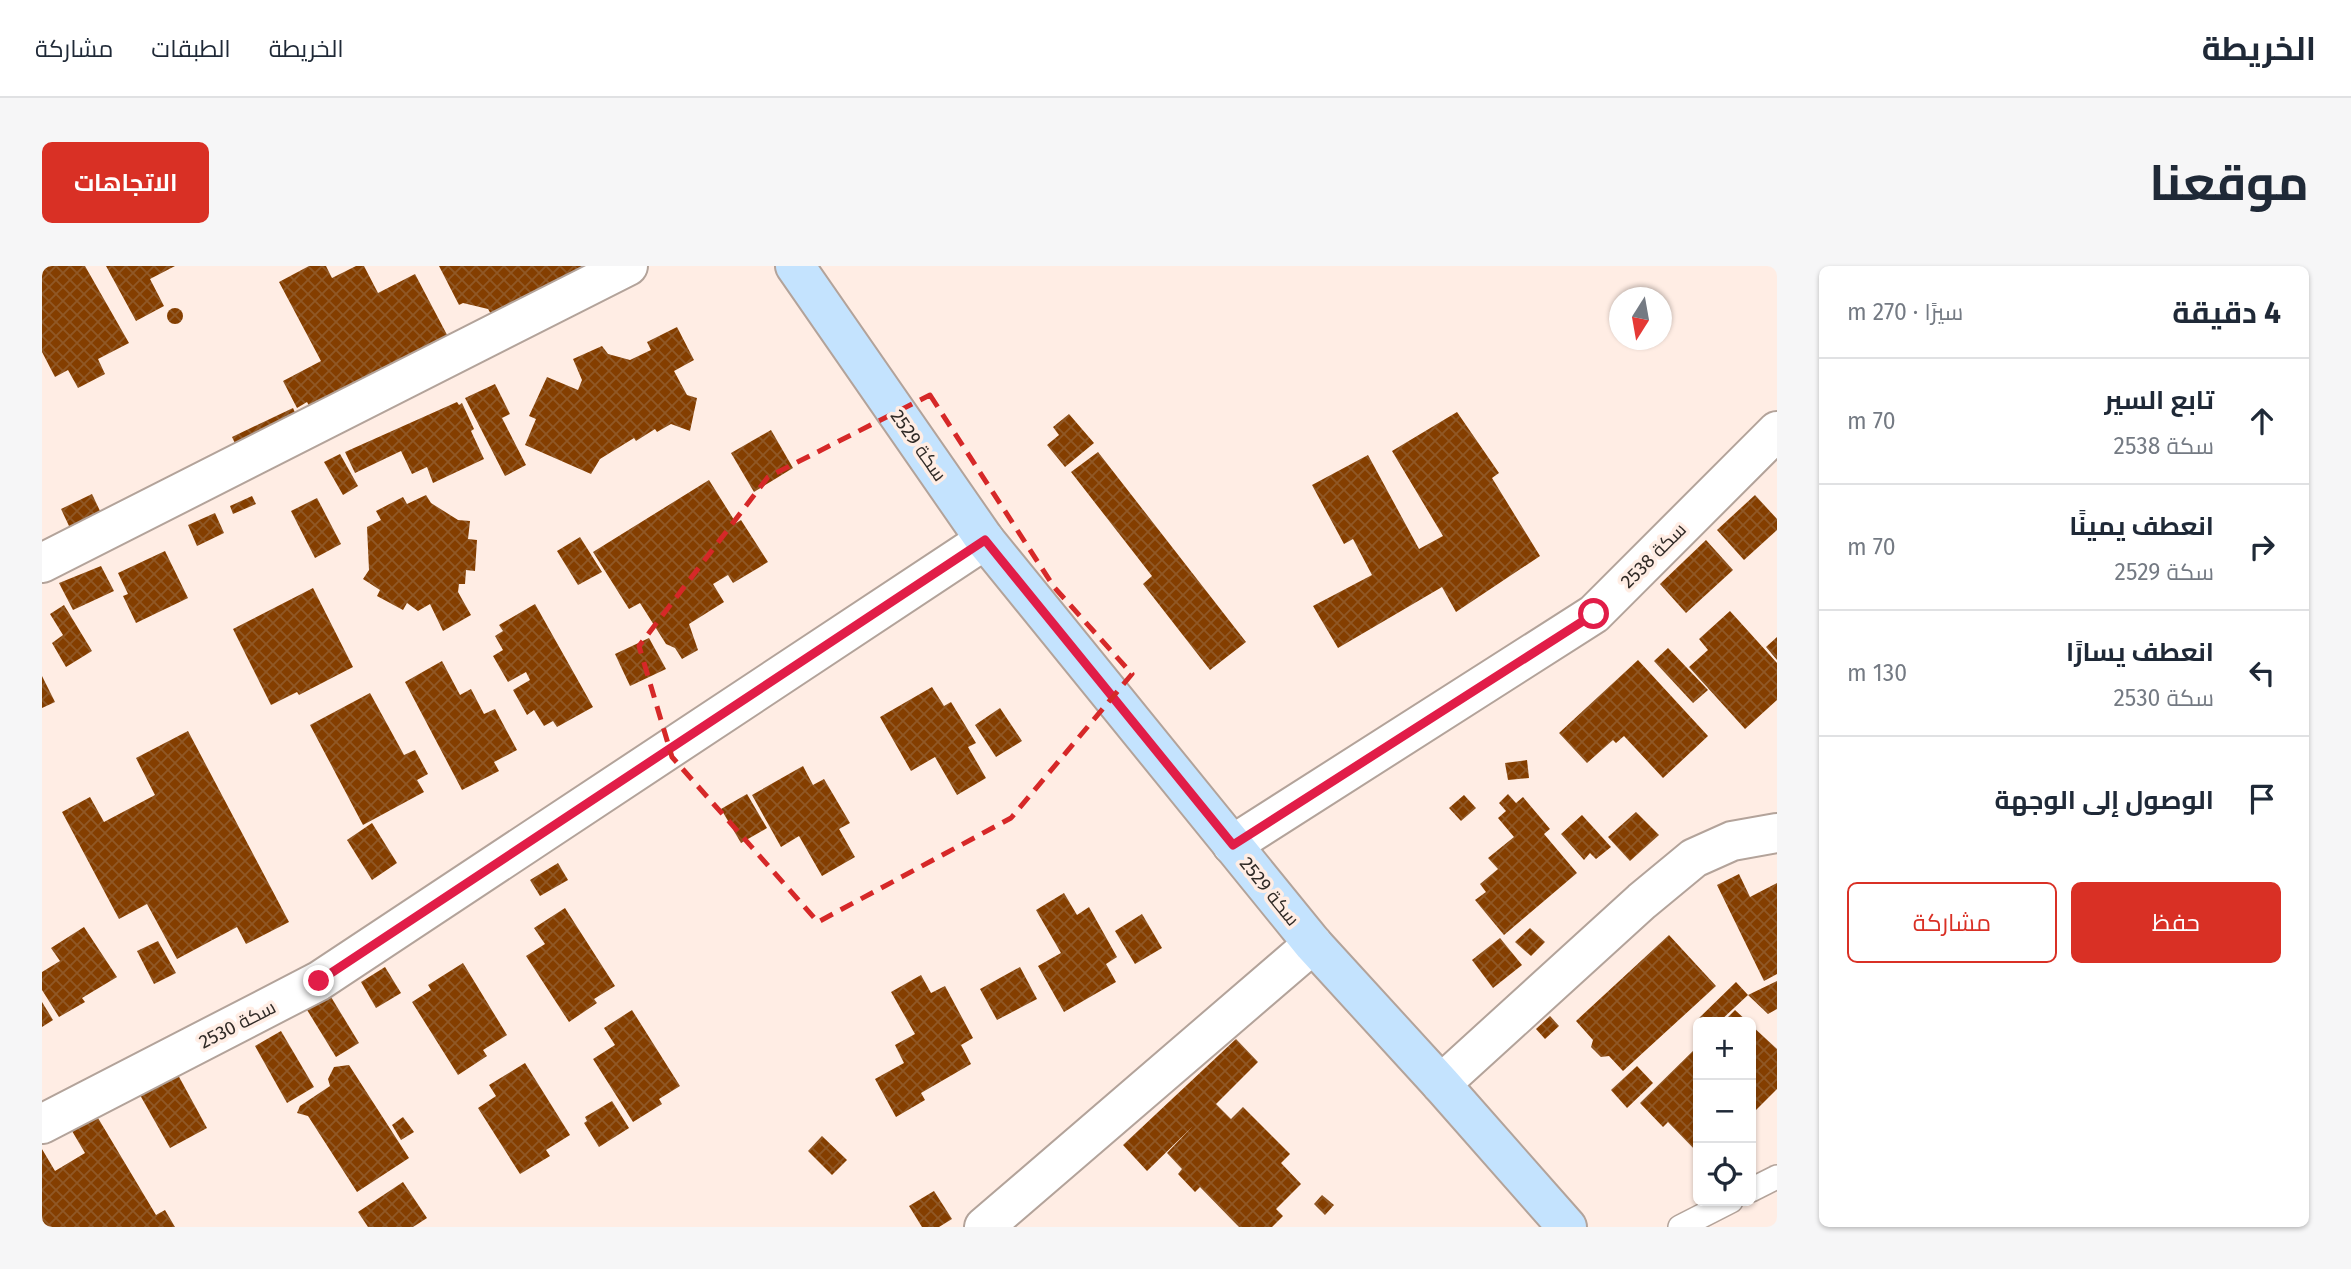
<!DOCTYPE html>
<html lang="ar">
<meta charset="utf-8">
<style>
body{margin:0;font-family:"Fira Sans",Cairo,sans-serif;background:#f6f6f7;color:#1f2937;direction:rtl}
.controls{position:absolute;right:21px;bottom:21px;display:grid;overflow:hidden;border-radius:10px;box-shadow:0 2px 5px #0004}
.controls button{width:63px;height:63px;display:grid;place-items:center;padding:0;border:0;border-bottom:2px solid #e0e1e3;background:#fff;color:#1f2937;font:35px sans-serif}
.compass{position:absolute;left:1567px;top:21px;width:63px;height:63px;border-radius:50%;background:#fff;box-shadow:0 2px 5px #0004;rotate:191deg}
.stop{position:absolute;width:21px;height:21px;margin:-16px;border:5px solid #e11d48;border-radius:50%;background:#fff}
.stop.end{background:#e11d48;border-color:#fff;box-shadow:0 2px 7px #0008}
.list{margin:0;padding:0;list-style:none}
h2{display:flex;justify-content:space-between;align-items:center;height:91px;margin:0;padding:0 28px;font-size:30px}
h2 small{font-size:23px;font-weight:400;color:#747a83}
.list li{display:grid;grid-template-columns:46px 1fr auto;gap:21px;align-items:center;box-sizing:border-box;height:126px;padding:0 28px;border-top:2px solid #e0e1e3}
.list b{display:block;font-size:26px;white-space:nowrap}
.list p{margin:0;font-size:23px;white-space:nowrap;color:#747a83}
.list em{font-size:23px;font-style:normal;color:#747a83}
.actions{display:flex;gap:14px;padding:21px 28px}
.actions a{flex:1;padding:16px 0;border:2px solid #d93025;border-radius:10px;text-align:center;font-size:24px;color:#d93025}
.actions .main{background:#d93025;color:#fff}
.icon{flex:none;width:38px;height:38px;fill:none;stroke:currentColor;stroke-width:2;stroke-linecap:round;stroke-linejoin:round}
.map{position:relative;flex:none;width:1735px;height:961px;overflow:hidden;direction:ltr;border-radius:10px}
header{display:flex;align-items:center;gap:42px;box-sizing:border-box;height:98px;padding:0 35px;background:#fff;border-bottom:2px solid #e0e1e3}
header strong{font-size:33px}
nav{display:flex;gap:38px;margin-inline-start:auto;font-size:24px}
.intro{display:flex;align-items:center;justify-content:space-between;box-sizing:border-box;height:168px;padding:0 42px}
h1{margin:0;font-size:49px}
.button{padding:18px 32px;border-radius:10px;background:#d93025;color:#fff;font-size:24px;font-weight:700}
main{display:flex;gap:42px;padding:0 42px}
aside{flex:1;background:#fff;border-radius:10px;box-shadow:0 2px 5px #0004}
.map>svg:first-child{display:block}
</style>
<header>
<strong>الخريطة</strong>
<nav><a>الخريطة</a><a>الطبقات</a><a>مشاركة</a></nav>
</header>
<div class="intro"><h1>موقعنا</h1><a class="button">الاتجاهات</a></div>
<main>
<aside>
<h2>4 دقيقة<small>سيرًا · 270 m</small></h2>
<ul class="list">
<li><svg class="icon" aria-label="ahead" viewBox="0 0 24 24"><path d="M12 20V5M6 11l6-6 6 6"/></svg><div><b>تابع السير</b><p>سكة 2538</p></div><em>70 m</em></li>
<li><svg class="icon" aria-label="right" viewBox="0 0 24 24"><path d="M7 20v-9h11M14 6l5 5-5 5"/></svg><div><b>انعطف يمينًا</b><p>سكة 2529</p></div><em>70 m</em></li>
<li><svg class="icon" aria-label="left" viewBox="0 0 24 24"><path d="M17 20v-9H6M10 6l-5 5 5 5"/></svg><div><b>انعطف يسارًا</b><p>سكة 2530</p></div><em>130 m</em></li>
<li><svg class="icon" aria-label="arrive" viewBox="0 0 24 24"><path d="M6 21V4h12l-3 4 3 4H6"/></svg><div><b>الوصول إلى الوجهة</b></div></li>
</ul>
<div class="actions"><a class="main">حفظ</a><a>مشاركة</a></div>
</aside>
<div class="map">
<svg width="1735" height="961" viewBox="0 0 1735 961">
<defs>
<pattern id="building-cross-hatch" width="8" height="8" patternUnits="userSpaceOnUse" patternTransform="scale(1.75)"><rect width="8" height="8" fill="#843e00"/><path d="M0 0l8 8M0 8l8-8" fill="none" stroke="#905826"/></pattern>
</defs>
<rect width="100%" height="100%" fill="#ffede4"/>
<g fill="url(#building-cross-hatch)">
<polygon points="0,0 43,0 87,77 56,93 63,108 36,122 26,104 13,111 0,86"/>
<polygon points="64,0 133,0 108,13 122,40 94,55"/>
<polygon points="267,0 284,0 290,12 314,0 322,0 336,27 373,8 413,84 272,149 265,136 255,142 241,115 279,95 237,16"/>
<polygon points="397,0 562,0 452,53 446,43 421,37 417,39"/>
<circle cx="133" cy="50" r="8"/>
<polygon points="635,61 652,94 632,105 645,129 655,132 648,165 629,158 615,166 613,163 594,175 592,172 558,193 549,208 483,179 494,153 487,150 505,111 536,124 540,114 531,93 560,80 566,88 588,94 609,84 605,76"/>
<polygon points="453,118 468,148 460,152 484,199 463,210 423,132"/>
<polygon points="415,136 417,139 420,137 432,163 429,165 442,193 391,217 385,201 370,208 359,185 313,207 303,186"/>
<polygon points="251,142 264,172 204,200 190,171"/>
<polygon points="1415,146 1457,207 1450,212 1498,290 1414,346 1400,321 1296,382 1271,340 1330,309 1311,273 1302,278 1270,219 1326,189 1377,283 1401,270 1350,185"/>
<polygon points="1027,148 1052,177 1023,201 1005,179 1017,169 1011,161"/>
<polygon points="729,164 751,202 712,226 689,187"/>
<polygon points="1056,186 1204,376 1168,404 1101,318 1110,310 1029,206"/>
<polygon points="298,188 316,220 301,229 282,196"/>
<polygon points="667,214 694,257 699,254 726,296 691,317 686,309 671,318 682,336 647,358 656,384 640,393 633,382 624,378 598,337 587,343 551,286"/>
<polygon points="50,228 67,264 36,279 19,243"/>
<polygon points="384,229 389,237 416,254 428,255 426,273 435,274 433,305 424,304 423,318 417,318 416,326 429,349 401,365 388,338 376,345 365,337 361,344 335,330 338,324 321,313 327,304 325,261 339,254 334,245 361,231 365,238"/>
<polygon points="1713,229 1735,253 1735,264 1702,294 1675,264"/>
<polygon points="210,230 214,238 191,248 188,240"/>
<polygon points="275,232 299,278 273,292 249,245"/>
<polygon points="173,247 182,267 155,280 146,259"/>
<polygon points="538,271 560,306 536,319 515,285"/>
<polygon points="1664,274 1691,304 1644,347 1618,318"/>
<polygon points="123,285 146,332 94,357 81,330 86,328 76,307"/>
<polygon points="59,300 72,325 31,344 17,317"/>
<polygon points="271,322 311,401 257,429 255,426 229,439 191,363"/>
<polygon points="493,338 551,441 515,461 511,455 502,460 492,444 485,449 471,424 488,414 484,406 466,416 451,390 461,384 453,370 461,365 457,359"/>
<polygon points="22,339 50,385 24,401 10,377 21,369 8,348"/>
<polygon points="1688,345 1735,397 1735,434 1703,463 1647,401 1666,384 1657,373"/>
<polygon points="1735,371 1735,394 1724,381"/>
<polygon points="607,372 624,403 588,420 573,388"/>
<polygon points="1626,382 1666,424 1651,437 1612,395"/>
<polygon points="1596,394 1666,470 1621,512 1582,470 1574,477 1571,474 1545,497 1517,467"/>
<polygon points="400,395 418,429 429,423 442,448 453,443 475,484 452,496 457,505 420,524 363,416"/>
<polygon points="0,410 13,436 0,442"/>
<polygon points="890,421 902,440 909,436 934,477 926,481 944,512 915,529 893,491 869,505 838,451"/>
<polygon points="328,427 362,489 373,484 386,508 375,514 382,526 321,559 268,459"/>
<polygon points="958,442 980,475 954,491 933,459"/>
<polygon points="146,465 247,656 204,678 195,661 135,693 105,638 77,653 20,546 48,531 62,556 113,529 94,492"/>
<polygon points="1485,494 1487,512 1466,514 1463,497"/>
<polygon points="761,500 771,519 782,513 808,557 797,563 813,591 780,610 757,570 739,581 710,529"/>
<polygon points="705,528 725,562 699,577 679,543"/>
<polygon points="1466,528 1474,537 1481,531 1508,563 1502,568 1535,607 1462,669 1433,634 1444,626 1438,618 1456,603 1446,592 1472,571 1456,552 1464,545 1457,537"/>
<polygon points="1422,529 1434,542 1419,555 1407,542"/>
<polygon points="1594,546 1617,569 1588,595 1566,571"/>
<polygon points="1540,549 1569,581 1554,593 1548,587 1542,594 1519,568"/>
<polygon points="330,557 355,597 330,614 305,574"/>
<polygon points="516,597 526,614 498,630 488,614"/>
<polygon points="1697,608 1708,631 1735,617 1735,708 1722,715 1675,619"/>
<polygon points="1022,627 1035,649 1047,641 1075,691 1064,698 1074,716 1022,746 996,700 1019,687 994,644"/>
<polygon points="523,642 573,720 552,733 555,737 527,756 484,690 503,678 492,662"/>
<polygon points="1100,648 1120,682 1093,698 1073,665"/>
<polygon points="42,661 75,711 40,732 43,736 17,751 0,724 0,706 18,695 9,682"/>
<polygon points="1488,662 1503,676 1489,690 1473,676"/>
<polygon points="1627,669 1674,720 1581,805 1567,790 1559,791 1549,781 1551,774 1534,755"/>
<polygon points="1458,672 1480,699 1451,722 1430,694"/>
<polygon points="116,675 134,707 112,718 95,685"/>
<polygon points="421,697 465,769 441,784 445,790 416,809 370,736 389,724 386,719"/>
<polygon points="343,701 359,727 334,742 319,716"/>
<polygon points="978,701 995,733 955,754 938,723"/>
<polygon points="879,709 889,727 903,720 931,772 919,779 929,798 879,827 883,834 854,851 833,813 862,797 853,779 873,768 849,726"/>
<polygon points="1735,715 1735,743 1726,748 1706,729 1677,756 1659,756 1656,753 1694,716 1706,729"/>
<polygon points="286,726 317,777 294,791 262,739"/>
<polygon points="0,736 11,754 0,761"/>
<polygon points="590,744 638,820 617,833 620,838 591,856 551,793 573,779 562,762"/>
<polygon points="1693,744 1706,756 1681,756"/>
<polygon points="1508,750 1517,760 1503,773 1494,763"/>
<polygon points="1709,759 1735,783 1735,823 1709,849"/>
<polygon points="239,765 272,821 245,837 213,780"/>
<polygon points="1194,773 1216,796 1174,838 1189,853 1201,841 1248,888 1239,897 1259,918 1234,943 1241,950 1230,961 1197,961 1158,921 1153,926 1136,908 1140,903 1125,887 1151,860 1105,905 1081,879"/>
<polygon points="1656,780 1656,887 1626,856 1621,861 1598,837"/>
<polygon points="483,797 528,869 504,884 508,890 478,908 436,842 454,830 447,819"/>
<polygon points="307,799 367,892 315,926 266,850 255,847 258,840 288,820 286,813 292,801"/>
<polygon points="1595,800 1611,817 1585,842 1569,824"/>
<polygon points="136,809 165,862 128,882 98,829"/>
<polygon points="570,835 587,862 557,881 542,857 545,855 543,851"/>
<polygon points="361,851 372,866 359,874 350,859"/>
<polygon points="56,852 114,949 123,944 133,961 0,961 0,883 13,905 43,887 30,865"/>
<polygon points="780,870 805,894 790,909 766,885"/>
<polygon points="361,916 385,952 371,961 326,961 316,946"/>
<polygon points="892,925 910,953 897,961 880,961 867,940"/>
<polygon points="1280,929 1292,939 1283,949 1272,938"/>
</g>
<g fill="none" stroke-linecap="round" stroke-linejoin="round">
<defs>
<g id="lane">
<polyline points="1709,924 1735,911"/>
<polyline points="1638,961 1689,935"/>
</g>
<g id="street">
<polyline points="0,297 586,0"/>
<polyline points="1190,579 1552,348 1735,165"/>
<polyline points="1399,818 1600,635 1652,592 1690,575 1735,567"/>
<polyline points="0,858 277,715 943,274"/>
<polyline points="942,961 1271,678"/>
</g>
<polyline id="secondary" points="753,0 943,274 1271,678 1399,818 1525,961"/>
</defs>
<use href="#lane" stroke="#b3a39a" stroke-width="26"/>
<use href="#street" stroke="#b3a39a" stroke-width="42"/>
<use href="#secondary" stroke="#b3a39a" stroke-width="42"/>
<use href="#lane" stroke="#fff" stroke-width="23"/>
<use href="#street" stroke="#fff" stroke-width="38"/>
<use href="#secondary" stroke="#c4e3fe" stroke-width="38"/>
</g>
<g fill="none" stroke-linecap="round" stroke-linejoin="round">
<polyline stroke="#e11d48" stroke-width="9" points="277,715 943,274 1191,579 1552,348"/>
</g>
<path fill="none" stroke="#d62828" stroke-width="5" stroke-dasharray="14 9" stroke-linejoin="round" d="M888,129L1012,321L1090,408L969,552L776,656L630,491L597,380L726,211Z"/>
<g text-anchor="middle" stroke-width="7" stroke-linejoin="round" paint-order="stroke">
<g font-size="19" fill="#302a26" stroke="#ffede4">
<text transform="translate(877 179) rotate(55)" y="7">سكة 2529</text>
<text transform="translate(1611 289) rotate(-45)" y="7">سكة 2538</text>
<text transform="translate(1228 625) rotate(51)" y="7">سكة 2529</text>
<text transform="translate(195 758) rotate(-27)" y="7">سكة 2530</text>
</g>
</g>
</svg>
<div class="controls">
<button>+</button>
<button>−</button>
<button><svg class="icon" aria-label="locate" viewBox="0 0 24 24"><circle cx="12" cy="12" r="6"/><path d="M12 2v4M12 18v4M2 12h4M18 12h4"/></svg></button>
</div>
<svg class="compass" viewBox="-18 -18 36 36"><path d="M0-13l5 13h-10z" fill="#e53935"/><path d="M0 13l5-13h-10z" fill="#747a83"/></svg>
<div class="stop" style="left:1552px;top:348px"></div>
<div class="stop end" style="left:277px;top:715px"></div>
</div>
</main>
